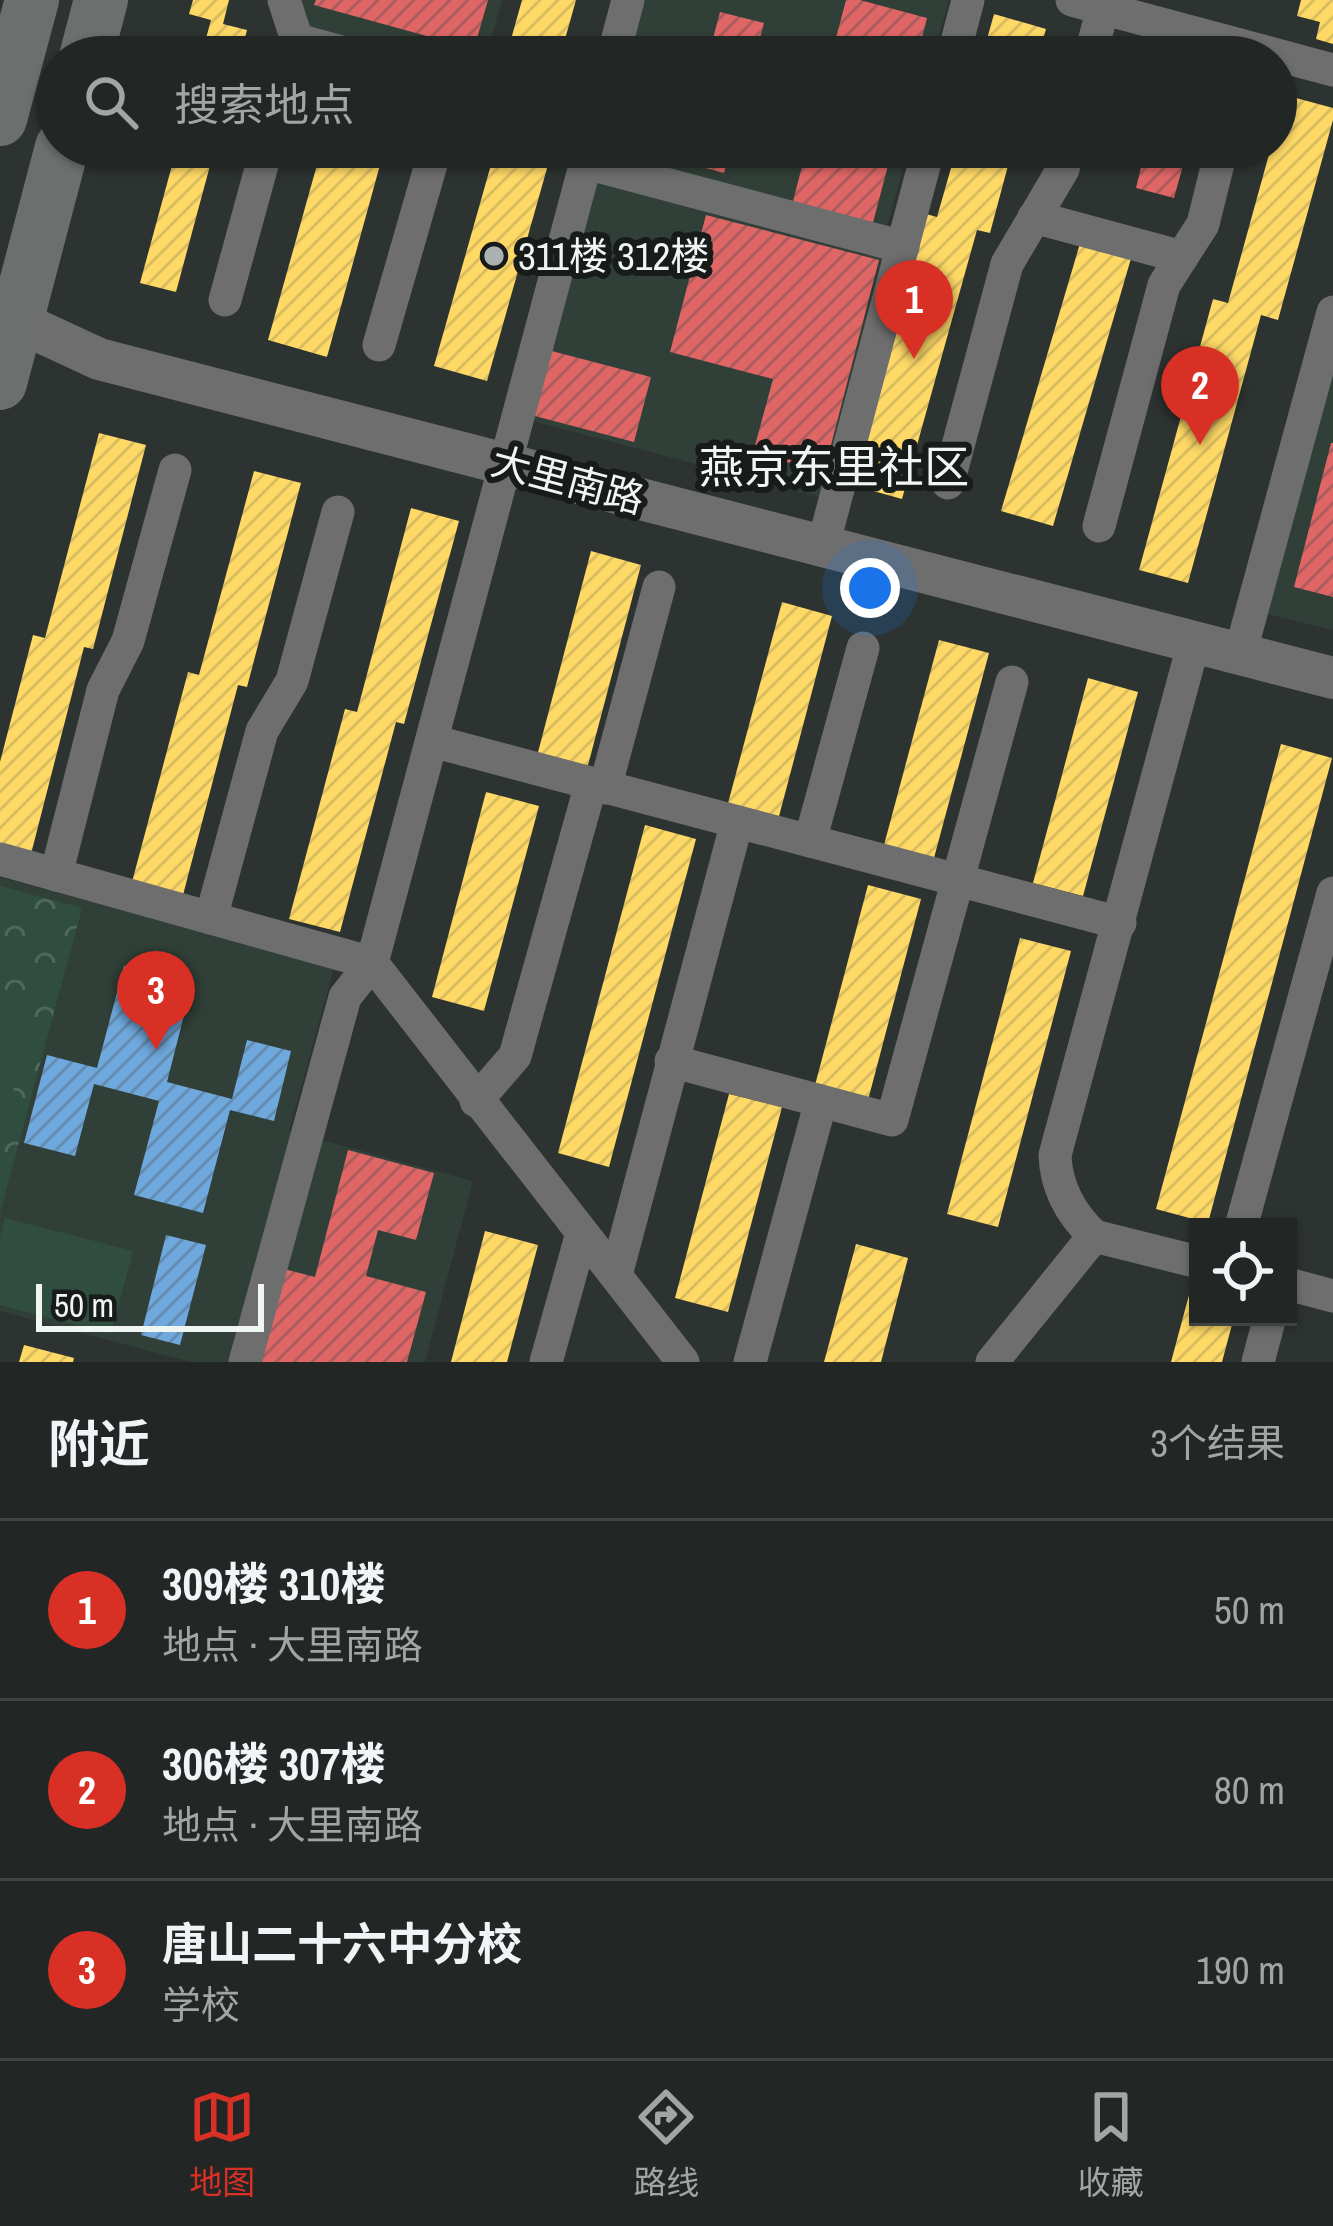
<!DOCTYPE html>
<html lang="zh">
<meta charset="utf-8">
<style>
body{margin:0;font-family:"Archivo Narrow","Noto Sans SC",sans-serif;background:#2e3231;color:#f1f3f6}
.controls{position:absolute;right:36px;bottom:36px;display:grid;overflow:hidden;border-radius:0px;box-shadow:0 3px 9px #0004}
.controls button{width:108px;height:108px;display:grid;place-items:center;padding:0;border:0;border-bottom:3px solid #3f4341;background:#222624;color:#f1f3f6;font:60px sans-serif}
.scale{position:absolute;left:36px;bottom:30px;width:228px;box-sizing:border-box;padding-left:12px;border:6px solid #eff6f3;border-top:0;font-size:33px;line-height:42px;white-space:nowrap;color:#eff6f3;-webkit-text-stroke:9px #171b19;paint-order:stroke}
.you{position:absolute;left:870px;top:588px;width:42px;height:42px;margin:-30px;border:9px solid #fff;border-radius:50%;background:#1a73e8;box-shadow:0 0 0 18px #1a73e833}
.badge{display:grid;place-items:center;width:78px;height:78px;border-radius:50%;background:#d93025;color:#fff;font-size:39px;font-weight:700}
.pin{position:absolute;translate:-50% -99px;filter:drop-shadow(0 3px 6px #0008)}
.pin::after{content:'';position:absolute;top:63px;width:42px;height:36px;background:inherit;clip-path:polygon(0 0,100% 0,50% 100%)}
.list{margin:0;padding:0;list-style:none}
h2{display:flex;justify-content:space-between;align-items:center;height:156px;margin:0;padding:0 48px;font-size:51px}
h2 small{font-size:39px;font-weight:400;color:#a2a5a6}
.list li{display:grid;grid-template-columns:78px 1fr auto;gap:36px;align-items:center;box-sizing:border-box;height:180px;padding:0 48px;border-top:3px solid #3f4341}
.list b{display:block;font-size:45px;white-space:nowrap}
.list p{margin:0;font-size:39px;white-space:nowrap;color:#a2a5a6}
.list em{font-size:39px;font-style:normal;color:#a2a5a6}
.icon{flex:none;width:66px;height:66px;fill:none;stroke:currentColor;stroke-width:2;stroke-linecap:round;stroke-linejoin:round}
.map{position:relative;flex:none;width:1333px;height:1362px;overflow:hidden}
.search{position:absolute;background:#222624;box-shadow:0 3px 9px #0004;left:36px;right:36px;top:36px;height:132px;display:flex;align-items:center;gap:30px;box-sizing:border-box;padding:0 42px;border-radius:66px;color:#a2a5a6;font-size:45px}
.sheet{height:696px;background:#222624}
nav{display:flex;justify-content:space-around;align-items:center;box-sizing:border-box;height:168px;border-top:3px solid #3f4341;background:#222624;font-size:33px;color:#a2a5a6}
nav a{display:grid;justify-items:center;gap:6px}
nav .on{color:#d93025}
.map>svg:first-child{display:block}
</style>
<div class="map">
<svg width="1333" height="1362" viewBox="0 0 1333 1362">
<defs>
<pattern id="park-crowns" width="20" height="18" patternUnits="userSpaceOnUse" patternTransform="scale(3)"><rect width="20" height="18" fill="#304e40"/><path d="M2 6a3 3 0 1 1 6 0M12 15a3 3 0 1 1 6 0" fill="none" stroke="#4e685c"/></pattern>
<pattern id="homes-hatch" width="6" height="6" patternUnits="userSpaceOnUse" patternTransform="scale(3)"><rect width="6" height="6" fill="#ffd966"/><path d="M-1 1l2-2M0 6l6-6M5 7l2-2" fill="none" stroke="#dabc60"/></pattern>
<pattern id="shops-hatch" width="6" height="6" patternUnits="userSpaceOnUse" patternTransform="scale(3)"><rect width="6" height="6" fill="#e06666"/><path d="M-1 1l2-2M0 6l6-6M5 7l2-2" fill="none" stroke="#ab5c5c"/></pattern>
<pattern id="schools-hatch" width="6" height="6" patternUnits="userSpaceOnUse" patternTransform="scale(3)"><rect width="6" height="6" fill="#6fa8dc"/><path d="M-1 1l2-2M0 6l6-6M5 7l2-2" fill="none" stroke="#638cb0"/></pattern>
</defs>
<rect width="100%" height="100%" fill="#2d3330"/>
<g fill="#303f37">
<polygon points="296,0 502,0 486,57 404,57 305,28"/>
<polygon points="637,0 949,0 933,57 621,57"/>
<polygon points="596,147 909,147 879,256 888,258 825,498 525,419"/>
<polygon points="1333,343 1333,630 1259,612"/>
<polygon points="0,877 334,968 289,1131 473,1181 425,1362 190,1362 0,1311"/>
</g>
<polygon fill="url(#park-crowns)" points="0,886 82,908 0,1213"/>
<g fill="#304e40">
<polygon points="0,992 37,1002 0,1141"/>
<polygon points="5,1218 133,1251 111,1334 0,1305 0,1237"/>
</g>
<g fill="url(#homes-hatch)">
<polygon points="193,0 229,0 223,24 247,30 240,57 201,57 211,20 189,14"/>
<polygon points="522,0 576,0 560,57 506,57"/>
<polygon points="1301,0 1333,0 1333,44 1316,39 1320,22 1297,16"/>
<polygon points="994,14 1046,29 1038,57 982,57"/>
<polygon points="1285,95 1333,108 1333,120 1278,320 1261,315 1188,583 1139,570 1213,299 1228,303 1271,147 1276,147 1276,128"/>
<polygon points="177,147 215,147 176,292 140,283"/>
<polygon points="322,147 385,147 327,357 268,340"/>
<polygon points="496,147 553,147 487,381 434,366"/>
<polygon points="957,147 1013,147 990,233 977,230 902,499 852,485 926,214 937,217"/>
<polygon points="1081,240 1132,255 1053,526 1001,511"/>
<polygon points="99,433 146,445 93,649 84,647 30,858 0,850 0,762 33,635 45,638"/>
<polygon points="254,471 301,483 247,687 238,685 183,895 132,882 188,672 199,675"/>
<polygon points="411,508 459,521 404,724 396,722 340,932 289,919 345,709 357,712"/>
<polygon points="591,551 641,565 587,769 537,756"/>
<polygon points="782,602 832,616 778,820 727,807"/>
<polygon points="939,640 989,653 934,858 884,845"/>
<polygon points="1088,678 1138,692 1083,896 1033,883"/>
<polygon points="1281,744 1332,758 1208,1223 1156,1209"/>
<polygon points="486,792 539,806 484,1011 432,997"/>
<polygon points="645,825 696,839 609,1167 558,1153"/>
<polygon points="868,885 921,899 867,1104 814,1089"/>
<polygon points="1020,938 1071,951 998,1227 947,1214"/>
<polygon points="729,1094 782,1107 728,1312 675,1298"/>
<polygon points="485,1231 538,1245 507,1362 451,1362"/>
<polygon points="856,1244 908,1258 881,1362 824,1362"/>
<polygon points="1189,1295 1198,1297 1198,1317 1234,1317 1222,1362 1171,1362"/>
<polygon points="24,1345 74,1358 73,1362 19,1362"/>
</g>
<g fill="url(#shops-hatch)">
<polygon points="316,0 488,0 474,49 314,5"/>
<polygon points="846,0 860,0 927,18 917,57 831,57"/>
<polygon points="720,12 764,23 755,57 708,57"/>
<polygon points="684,147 731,147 724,173 680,161"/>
<polygon points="807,147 893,147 872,226 792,205"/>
<polygon points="1146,147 1188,147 1174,198 1136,188"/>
<polygon points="706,215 879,260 824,472 753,453 773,379 670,352"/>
<polygon points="548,350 651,377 634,442 531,415"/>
<polygon points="1331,443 1333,443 1333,597 1294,587"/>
<polygon points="348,1150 434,1173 416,1240 378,1230 366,1276 426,1292 407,1362 260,1362 284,1269 315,1277"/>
</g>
<g fill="url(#schools-hatch)">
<polygon points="124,966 192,984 167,1082 232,1099 247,1040 291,1051 274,1121 230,1110 203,1213 134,1195 159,1101 94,1084 75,1156 24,1143 47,1055 97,1068"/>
<polygon points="166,1235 206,1245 180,1345 141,1335"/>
</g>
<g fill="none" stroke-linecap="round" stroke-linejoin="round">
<g stroke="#6d6e6d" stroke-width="33">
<polyline points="284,0 297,40 292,57"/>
<polyline points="1072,0 1333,70"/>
<polyline points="297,40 360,57"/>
<polyline points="613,57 628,0"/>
<polyline points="953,57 968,0"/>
<polyline points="1090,57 1103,8"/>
<polyline points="586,163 903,247"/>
<polyline points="1034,217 1182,257"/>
<polyline points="225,300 267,147"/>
<polyline points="379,345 436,147"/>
<polyline points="948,483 1007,264 1063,169 1068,147"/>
<polyline points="1099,526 1164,285 1203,224 1222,147"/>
<polyline points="825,538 929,147"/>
<polyline points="1240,654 1333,312"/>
<polyline points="432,741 1120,923"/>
<polyline points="605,788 659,587"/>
<polyline points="810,841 863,648"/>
<polyline points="0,859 372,963 683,1362"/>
<polyline points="56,875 103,690 128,641 175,470"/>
<polyline points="211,918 262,731 292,681 338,512"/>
<polyline points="671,1061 892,1120 1012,682"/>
<polyline points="476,1101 515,1056 591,784"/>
<polyline points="1241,1227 1333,893"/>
<path d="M1094,1236C1071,1214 1056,1187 1055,1155L1194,642"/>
<polyline points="616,1275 737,822"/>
<polyline points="1288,1284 1333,1296"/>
<polyline points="245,1362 345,997 372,963 590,147"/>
<polyline points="546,1362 582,1233"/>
<polyline points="750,1362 821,1101"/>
<polyline points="992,1362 1094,1236 1198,1262"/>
<polyline points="1258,1362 1270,1317"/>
</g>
<polyline stroke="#6d6e6d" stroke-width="42" points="17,321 99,359 1333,678"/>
<g stroke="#6c6f6d" stroke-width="54">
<polyline points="86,57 101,0"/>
<polyline points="0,119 32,0"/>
<polyline points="0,383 62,147"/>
</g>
</g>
<circle fill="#abb2af" stroke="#171b19" stroke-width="4.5" cx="494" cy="256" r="12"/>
<g text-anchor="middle" stroke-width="12" stroke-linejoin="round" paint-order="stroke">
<g font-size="39" fill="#eff6f3" stroke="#171b19" text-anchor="start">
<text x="518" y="270">311楼 312楼</text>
</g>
<g font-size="39" fill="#eff6f3" stroke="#171b19">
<text transform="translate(568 480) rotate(15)" y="14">大里南路</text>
</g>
<g font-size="45" fill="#eff6f3" stroke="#171b19">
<text x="834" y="483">燕京东里社区</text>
</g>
</g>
</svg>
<div class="controls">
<button><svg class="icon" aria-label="locate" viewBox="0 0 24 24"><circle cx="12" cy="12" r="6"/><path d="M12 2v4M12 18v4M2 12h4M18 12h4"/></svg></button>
</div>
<div class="scale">50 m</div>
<div class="you"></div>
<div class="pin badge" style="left:914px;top:359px">1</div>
<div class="pin badge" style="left:1200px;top:445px">2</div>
<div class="pin badge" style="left:156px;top:1050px">3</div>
<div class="search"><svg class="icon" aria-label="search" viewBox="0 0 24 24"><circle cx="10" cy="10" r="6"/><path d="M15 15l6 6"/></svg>搜索地点</div>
</div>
<section class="sheet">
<h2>附近<small>3个结果</small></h2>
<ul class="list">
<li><span class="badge">1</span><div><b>309楼 310楼</b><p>地点 · 大里南路</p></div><em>50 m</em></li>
<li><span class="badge">2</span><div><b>306楼 307楼</b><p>地点 · 大里南路</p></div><em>80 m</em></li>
<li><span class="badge">3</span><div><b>唐山二十六中分校</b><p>学校</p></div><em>190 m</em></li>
</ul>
</section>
<nav>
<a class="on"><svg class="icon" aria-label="map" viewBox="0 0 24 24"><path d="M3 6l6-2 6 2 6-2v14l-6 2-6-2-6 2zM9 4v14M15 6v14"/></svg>地图</a>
<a><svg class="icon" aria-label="directions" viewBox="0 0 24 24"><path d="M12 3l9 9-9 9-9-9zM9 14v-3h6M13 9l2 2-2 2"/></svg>路线</a>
<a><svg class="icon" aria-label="saved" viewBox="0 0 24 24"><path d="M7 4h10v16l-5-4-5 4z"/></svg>收藏</a>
</nav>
